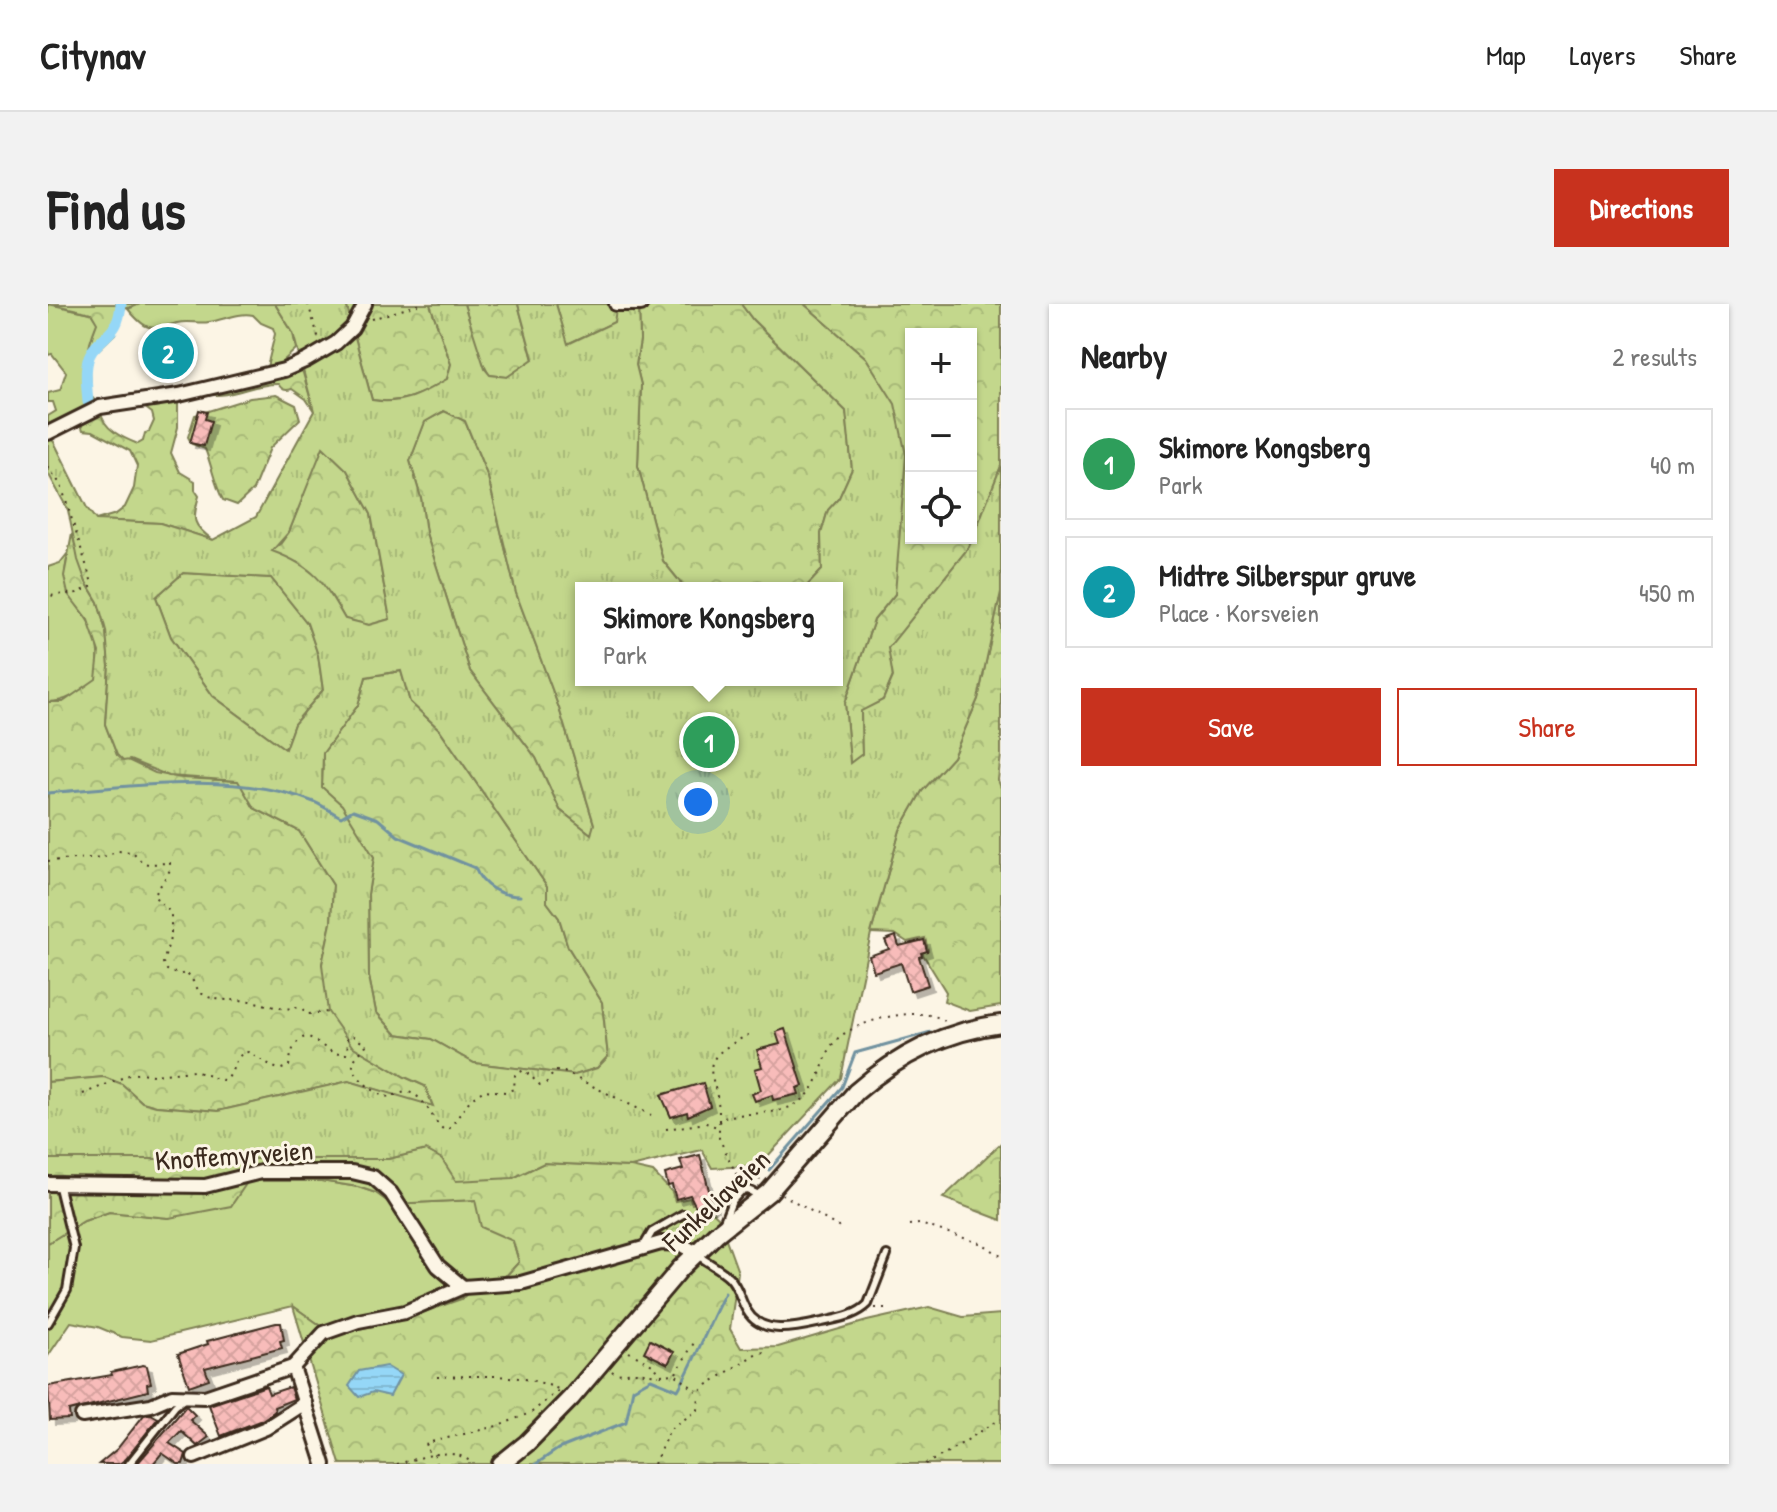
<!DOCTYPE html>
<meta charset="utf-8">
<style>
body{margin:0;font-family:"Patrick Hand",sans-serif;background:#f2f2f2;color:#222}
.controls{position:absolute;right:24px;top:24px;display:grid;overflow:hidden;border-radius:0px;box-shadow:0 2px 6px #0004}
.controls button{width:72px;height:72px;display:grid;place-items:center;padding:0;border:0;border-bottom:2px solid #e0e0e0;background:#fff;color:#222;font:40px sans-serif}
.you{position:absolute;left:650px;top:498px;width:28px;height:28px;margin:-20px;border:6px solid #fff;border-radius:50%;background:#1a73e8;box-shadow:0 0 0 12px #1a73e833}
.badge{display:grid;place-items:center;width:52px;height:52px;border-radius:50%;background:#c8321e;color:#fff;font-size:26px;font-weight:700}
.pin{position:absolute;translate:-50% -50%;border:4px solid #fff;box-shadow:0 2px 8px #0006}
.popup{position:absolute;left:527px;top:278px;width:268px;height:104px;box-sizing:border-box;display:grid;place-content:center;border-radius:0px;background:#fff;filter:drop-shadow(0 2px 6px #0005);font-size:26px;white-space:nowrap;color:#767676}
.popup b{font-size:30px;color:#222}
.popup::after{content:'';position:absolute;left:50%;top:100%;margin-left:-16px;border:16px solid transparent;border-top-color:#fff}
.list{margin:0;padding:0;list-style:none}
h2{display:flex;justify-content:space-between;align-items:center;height:104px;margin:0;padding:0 32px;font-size:34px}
h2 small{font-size:26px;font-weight:400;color:#767676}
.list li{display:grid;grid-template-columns:52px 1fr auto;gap:24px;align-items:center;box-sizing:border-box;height:112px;margin:0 16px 16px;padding:0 16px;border:2px solid #e0e0e0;border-radius:0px}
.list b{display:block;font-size:30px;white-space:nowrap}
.list p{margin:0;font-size:26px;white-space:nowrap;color:#767676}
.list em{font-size:26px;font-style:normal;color:#767676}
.actions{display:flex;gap:16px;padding:24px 32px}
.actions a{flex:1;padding:18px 0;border:2px solid #c8321e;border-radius:0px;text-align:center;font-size:28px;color:#c8321e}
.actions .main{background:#c8321e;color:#fff}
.icon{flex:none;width:44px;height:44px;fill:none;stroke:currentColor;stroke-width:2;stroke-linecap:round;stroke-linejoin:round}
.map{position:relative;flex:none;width:953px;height:1160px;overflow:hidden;border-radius:0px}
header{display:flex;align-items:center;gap:48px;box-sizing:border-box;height:112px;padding:0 40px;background:#fff;border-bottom:2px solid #e0e0e0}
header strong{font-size:38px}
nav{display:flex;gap:44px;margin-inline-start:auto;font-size:28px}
.intro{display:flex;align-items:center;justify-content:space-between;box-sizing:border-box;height:192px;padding:0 48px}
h1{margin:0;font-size:56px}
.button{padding:20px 36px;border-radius:0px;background:#c8321e;color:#fff;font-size:28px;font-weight:700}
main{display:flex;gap:48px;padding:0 48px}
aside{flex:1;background:#fff;border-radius:0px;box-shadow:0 2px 6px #0004}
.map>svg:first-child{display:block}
</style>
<header>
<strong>Citynav</strong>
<nav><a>Map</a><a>Layers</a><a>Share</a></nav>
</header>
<div class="intro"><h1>Find us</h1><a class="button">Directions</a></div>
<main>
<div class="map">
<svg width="953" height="1160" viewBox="0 0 953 1160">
<defs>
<pattern id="forest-crowns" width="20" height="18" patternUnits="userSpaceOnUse" patternTransform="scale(2)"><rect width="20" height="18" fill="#c3d78c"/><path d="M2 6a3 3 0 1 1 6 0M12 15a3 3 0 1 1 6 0" fill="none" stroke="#a8b978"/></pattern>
<pattern id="park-tufts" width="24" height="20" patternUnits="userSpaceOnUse" patternTransform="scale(2)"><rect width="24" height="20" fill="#c3d78c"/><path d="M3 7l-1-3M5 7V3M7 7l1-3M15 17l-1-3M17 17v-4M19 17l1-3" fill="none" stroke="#a8b978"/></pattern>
<pattern id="water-rules" width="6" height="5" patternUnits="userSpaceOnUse" patternTransform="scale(2)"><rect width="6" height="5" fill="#95d7f7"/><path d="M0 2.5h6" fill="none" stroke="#81b9d3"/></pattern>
<pattern id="building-cross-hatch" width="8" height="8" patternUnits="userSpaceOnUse" patternTransform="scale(2)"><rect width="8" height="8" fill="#f8bcba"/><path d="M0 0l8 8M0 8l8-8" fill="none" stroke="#d6a29f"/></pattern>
<filter id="shadow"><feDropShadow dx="5" dy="5" stdDeviation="0" flood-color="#0004"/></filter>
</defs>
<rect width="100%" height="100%" fill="#fcf5e5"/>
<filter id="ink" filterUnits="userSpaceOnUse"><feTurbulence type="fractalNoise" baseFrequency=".0125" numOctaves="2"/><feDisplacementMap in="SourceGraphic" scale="16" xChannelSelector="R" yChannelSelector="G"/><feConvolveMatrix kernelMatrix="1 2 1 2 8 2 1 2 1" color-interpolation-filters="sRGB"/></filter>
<g filter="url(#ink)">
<g fill="#c3d78c" stroke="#7f8055" stroke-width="2">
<path d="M0,0L43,9L50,19C37,48 36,69 38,101L33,107L0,121V112L8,107L5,98H0V89L12,86L18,68L4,50L0,51Z"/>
<path d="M92,0H227L245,29L248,45L233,59L219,63L227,30L225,24L213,19L205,11C190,8 176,16 161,18C151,20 140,16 129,19C102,26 99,28 80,5Z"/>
<path d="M20,249C19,257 16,267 17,275C21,290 29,302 38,314C51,332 52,354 49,375C33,387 20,398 0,398V263L12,259Z"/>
<polygon points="200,877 273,877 310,883 328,889 343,900 427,896 465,937 471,958 459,971 434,978 413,995 362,1013 286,1031 245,1002 103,1036 74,1033 50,1023 23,1018 0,1052 0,939 36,917 61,908 121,914"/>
</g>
<g fill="url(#forest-crowns)" stroke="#7f8055" stroke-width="2" fill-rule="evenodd">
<path d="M3,0H92L76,5L67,30L45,51L42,65L43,92L48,98L38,101C36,69 37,48 49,19L43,9Z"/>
<path d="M298,0H382L403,60L399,75C374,90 354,101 324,96Z"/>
<polygon points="416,0 470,0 485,56 460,73 441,71 431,51"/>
<polygon points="508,0 569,0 567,18 519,40"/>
<polygon points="591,0 693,0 705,16 798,107 804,165 791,194 780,206 773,230 774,266 757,284 637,284 615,257 590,162 593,81 588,61 592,36"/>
<path d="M756,0H953V162L921,243L841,344L845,372L835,396L813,408L814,451L802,460L797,399L826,316L847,290L818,54ZM863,30H923V234H863Z"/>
<path d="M253,62L266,107L258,95L244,85C237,87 234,86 230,80C205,79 183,95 158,90Z"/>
<path d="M228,91L248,101L252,115L222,144L205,186L189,201L175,196C166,179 164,162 157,145L144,140L140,133L147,111L202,94Z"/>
<path d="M134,95L130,99V123L123,149L132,168L147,177V186L151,192C144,216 144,221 165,236L112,219L48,216L68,210L77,203L86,184L89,162L82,147L45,127L35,126L32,117L53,107C54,125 75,134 90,140L95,137L97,129L101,128L106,117L104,109L95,102Z"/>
<polygon points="397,107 417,117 440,173 468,289 511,404 546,520 544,531 512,506 488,454 422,367 378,229 373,194 362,157 377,117"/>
<polygon points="274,142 299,166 323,210 342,315 321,321 297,315 282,290 223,247 233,239 241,228"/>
<polygon points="24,230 38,278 50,298 58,327 61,362 57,420 69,451 107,469 134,474 191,477 206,504 251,527 285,581 283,619 274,660 305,742 357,773 377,782 385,803 301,777 170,807 108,802 94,798 74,780 56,773 0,778 0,398 15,398 48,375 51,348 40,316 20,290 16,272"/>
<polygon points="135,269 223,274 259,319 270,351 275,386 246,420 237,445 165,392 123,333 108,293"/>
<polygon points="953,288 953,451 950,476 953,484 953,702 922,707 896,697 898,688 874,649 880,646 877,634 859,638 847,630 823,629 852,526 874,487 905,453 930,395"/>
<polygon points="353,367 362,398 392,426 499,582 499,598 511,614 520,643 554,698 560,752 549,764 527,771 426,759 383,735 348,730 328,708 321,673 320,590 326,553 274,483 275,449 310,401 318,373"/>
<polygon points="953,839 953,916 895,894"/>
<polygon points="378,846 394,854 465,874 496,859 583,863 605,868 624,888 627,897 642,894 644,900 653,897 670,913 690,968 682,1025 693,1044 730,1043 819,1017 881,1003 915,1013 953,1010 953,1160 292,1160 245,1002 286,1031 362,1013 413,995 434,978 459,971 471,958 465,937 433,923 427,896 343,900 328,889 310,883 273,877 200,877 183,902 121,914 61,908 36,917 0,939 0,855 340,855"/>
</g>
<path fill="url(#park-tufts)" stroke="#7f8055" stroke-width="2" fill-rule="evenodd" d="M227,0H298L324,96C354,101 374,90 399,75L403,60L382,0H416L437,65L442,71L459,73L485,55L470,0H508L520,40L566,18L569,0H591L592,36L588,61L593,81L590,162L615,257L637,284H533V376H789V284H757L774,266L773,230L780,206L791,194L804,165L798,107L705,16L693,0H756L818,54L847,100L858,151L847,290L826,316L797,399L802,459L814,450L813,407L835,396L845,373L840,344L921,243L953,162V288L930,395L905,453L874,487L852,526L823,629L793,774L718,854L701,862L664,864L654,846L583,863L496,859L465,874L408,877L394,855L378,846L340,855H0V778L56,773L74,780L94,798L108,802L170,807L301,777L385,802L377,782L357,773L304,742L280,708L274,660L283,619L285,581L251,527L206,504L190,477L121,472L82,456L75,457L69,451L57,420L61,362L58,327L50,298L38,278L30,256L20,206L0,169V133L6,138L39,204L48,216L112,219L165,236L208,213L266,107L245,29ZM396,107L417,117L440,173L468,289L511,404L546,520L543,530L512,506L488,454L422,367L378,229L373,194L362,157L377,118ZM275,143L299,166L323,210L342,315L321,321L297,315C275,277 267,263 224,247L241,228ZM135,269L223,274L259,319L270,351L275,386L246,420L237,445L165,392L123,333L108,293ZM353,367L362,398L392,426L499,582V598L511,614L520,643L554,698L560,753L549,764L527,771L426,759L383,735L348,730L328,708L321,673L320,590L326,553L294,501L274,483L275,449L310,401L318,373Z"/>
<polygon fill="url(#water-rules)" stroke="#7192a0" stroke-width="2" points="338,1062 353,1071 342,1092 325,1088 311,1093 301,1082 311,1067"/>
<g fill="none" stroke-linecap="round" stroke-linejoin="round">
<g stroke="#7192a0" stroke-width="3">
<path d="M0,489C82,482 188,467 266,498C276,502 283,508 293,513L305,506L330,515L350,532L427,564C434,582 452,592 472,592"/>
<polyline points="721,866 794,783 807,749 883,728"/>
<path d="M488,1160L510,1145L578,1118L585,1085L603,1075L630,1086C648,1055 660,1021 677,989"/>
</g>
<path stroke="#95d7f7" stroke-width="11" d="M40,98C39,83 35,60 44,47C59,27 70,31 73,0"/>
</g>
<g fill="url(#building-cross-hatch)" stroke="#3b2a1e" stroke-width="2" filter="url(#shadow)">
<polygon points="151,106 159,108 157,115 163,117 156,142 142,139"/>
<polygon points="848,632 851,642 876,636 879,647 873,649 874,652 871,653 880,681 862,687 853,659 826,668 821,652 841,645 837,636"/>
<polygon points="737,725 755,782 749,784 751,790 725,796 724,791 707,797 704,790 713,786 707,765 714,763 709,746 732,740 728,728"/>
<polygon points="655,779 662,802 640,812 639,808 623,813 613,791"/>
<polygon points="652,851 665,902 650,907 642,891 628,895 624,881 620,882 617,870 635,865 632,856"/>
<polygon points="228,1019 233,1019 236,1036 232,1037 234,1044 157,1064 161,1075 141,1082 130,1050 160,1040 159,1037"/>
<polygon points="602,1036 626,1048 620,1060 596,1048"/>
<polygon points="95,1061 99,1062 103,1079 99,1080 100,1087 21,1107 22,1115 2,1116 0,1082 64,1071 63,1068"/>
<polygon points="218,1082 221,1090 242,1083 246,1095 226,1103 227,1107 214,1116 173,1132 161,1101"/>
<polygon points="138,1102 147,1111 142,1116 161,1133 149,1142 133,1127 121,1139 138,1150 135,1160 130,1160 114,1149 105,1160 89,1160"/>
<polygon points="103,1110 110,1114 78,1155 71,1160 51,1160 69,1145 96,1111"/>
</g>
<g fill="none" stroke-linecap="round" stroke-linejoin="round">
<defs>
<g id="service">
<polyline points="676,917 684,897 693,887 700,886 713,892"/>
<polyline points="595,943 604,928 635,910"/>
<path d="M651,952C660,959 673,965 681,973C691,983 692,996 699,1007C714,1033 751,1023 774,1018C791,1014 808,1012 820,1000L839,951"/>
<polyline points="0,1019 19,986 26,944 10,879"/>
<polyline points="81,1160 127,1102 137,1094"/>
</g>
<g id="minor">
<polyline points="568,0 593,0"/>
<polyline points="0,129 52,103 131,91 236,66 259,56 288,39 304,24 317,0"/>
<polyline points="0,880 157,882 213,868 304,868 325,873 343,889 390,962 415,983"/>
<polyline points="245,1063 276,1029 310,1017 357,1008 415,983 473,979 613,939 633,940 648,949"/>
<polyline points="245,1063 276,1160"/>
<polyline points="34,1112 103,1101 124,1092 157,1093 245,1063"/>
<polyline points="146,1153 218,1124 257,1099"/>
</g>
<path id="tertiary" d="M453,1160L479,1139L523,1094L632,965L668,930L721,888L808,788C849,752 898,727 953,720"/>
</defs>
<use href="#service" stroke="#3b2a1e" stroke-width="12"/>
<use href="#minor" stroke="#3b2a1e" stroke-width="18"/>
<use href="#tertiary" stroke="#3b2a1e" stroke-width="22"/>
<g stroke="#3b2a1e" stroke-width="2" stroke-dasharray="2 6" stroke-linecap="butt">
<polyline points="260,0 271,35"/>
<polyline points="323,15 373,0"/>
<polyline points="0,163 13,181 44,279 43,283 29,289 0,292"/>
<path d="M0,557L55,553L70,547L85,548L94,558L100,560L122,559V566L106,592L123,609V631L115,659L119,666L132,671L138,668C146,675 148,688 158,692C171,698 188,695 202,697C220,700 234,708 252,703L260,710L280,708"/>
<path d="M35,790L81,771L93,769L105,771L146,767L174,776L180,774C187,765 186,750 200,748L231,766L241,762C243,749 245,737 259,732C272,738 282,752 298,750L300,746L298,738L300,733L305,732L318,741C315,747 304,754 305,762C306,772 327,790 336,792C347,795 356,783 367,791C380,799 384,816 395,825L402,824L422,796L436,786L457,788L466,785L467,771L476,766L492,781L498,779L507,767L516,768L603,811"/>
<path d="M671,817C673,765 637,762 704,729"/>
<polyline points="618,825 658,819 669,823"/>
<polyline points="701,862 712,876"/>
<path d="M692,878L671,834V818L676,813C700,808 729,812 750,799C772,785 772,762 784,741C799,717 878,698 899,719"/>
<polyline points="734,890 792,924"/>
<polyline points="861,921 872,920 935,940 953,952"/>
<polyline points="827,1004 839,1004"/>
<polyline points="581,1048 606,1062 613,1071 627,1070 651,1089 659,1081 709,1049 719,1048"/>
<polyline points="564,1067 567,1070 588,1068 611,1071"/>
<polyline points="628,1069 647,1037"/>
<path d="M389,1073C430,1072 472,1068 510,1085"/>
<path d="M349,1160C374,1154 404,1140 425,1160"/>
<polyline points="388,1160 386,1150 377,1145 379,1139 453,1121 484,1108 511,1086"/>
<polyline points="606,1160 622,1125 650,1106 651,1091"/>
<path d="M877,1160C903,1148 927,1130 953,1115"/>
</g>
<use href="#service" stroke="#fcf5e5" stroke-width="6"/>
<use href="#minor" stroke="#fcf5e5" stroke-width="12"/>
<use href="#tertiary" stroke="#fcf5e5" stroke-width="16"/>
</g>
</g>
<g text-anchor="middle" stroke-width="6" stroke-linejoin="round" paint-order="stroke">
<g font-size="28" fill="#3b2a1e" stroke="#fcf5e5">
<text transform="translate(186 851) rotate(-4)" y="10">Knoffemyrveien</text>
<text transform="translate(668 896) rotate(-43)" y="10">Funkeliaveien</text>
</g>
</g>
</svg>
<div class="controls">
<button>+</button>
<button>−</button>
<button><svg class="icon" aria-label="locate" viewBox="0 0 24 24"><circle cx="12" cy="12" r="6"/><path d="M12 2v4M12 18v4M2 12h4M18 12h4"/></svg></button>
</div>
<div class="you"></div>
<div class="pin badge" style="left:661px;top:438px;background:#2e9e5b">1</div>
<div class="popup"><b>Skimore Kongsberg</b>Park</div>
<div class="pin badge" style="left:120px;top:49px;background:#0f9aa8">2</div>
</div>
<aside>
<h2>Nearby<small>2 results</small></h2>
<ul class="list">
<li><span class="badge" style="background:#2e9e5b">1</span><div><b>Skimore Kongsberg</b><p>Park</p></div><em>40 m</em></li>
<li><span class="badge" style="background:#0f9aa8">2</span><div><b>Midtre Silberspur gruve</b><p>Place · Korsveien</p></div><em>450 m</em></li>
</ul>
<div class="actions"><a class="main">Save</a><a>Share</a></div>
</aside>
</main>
